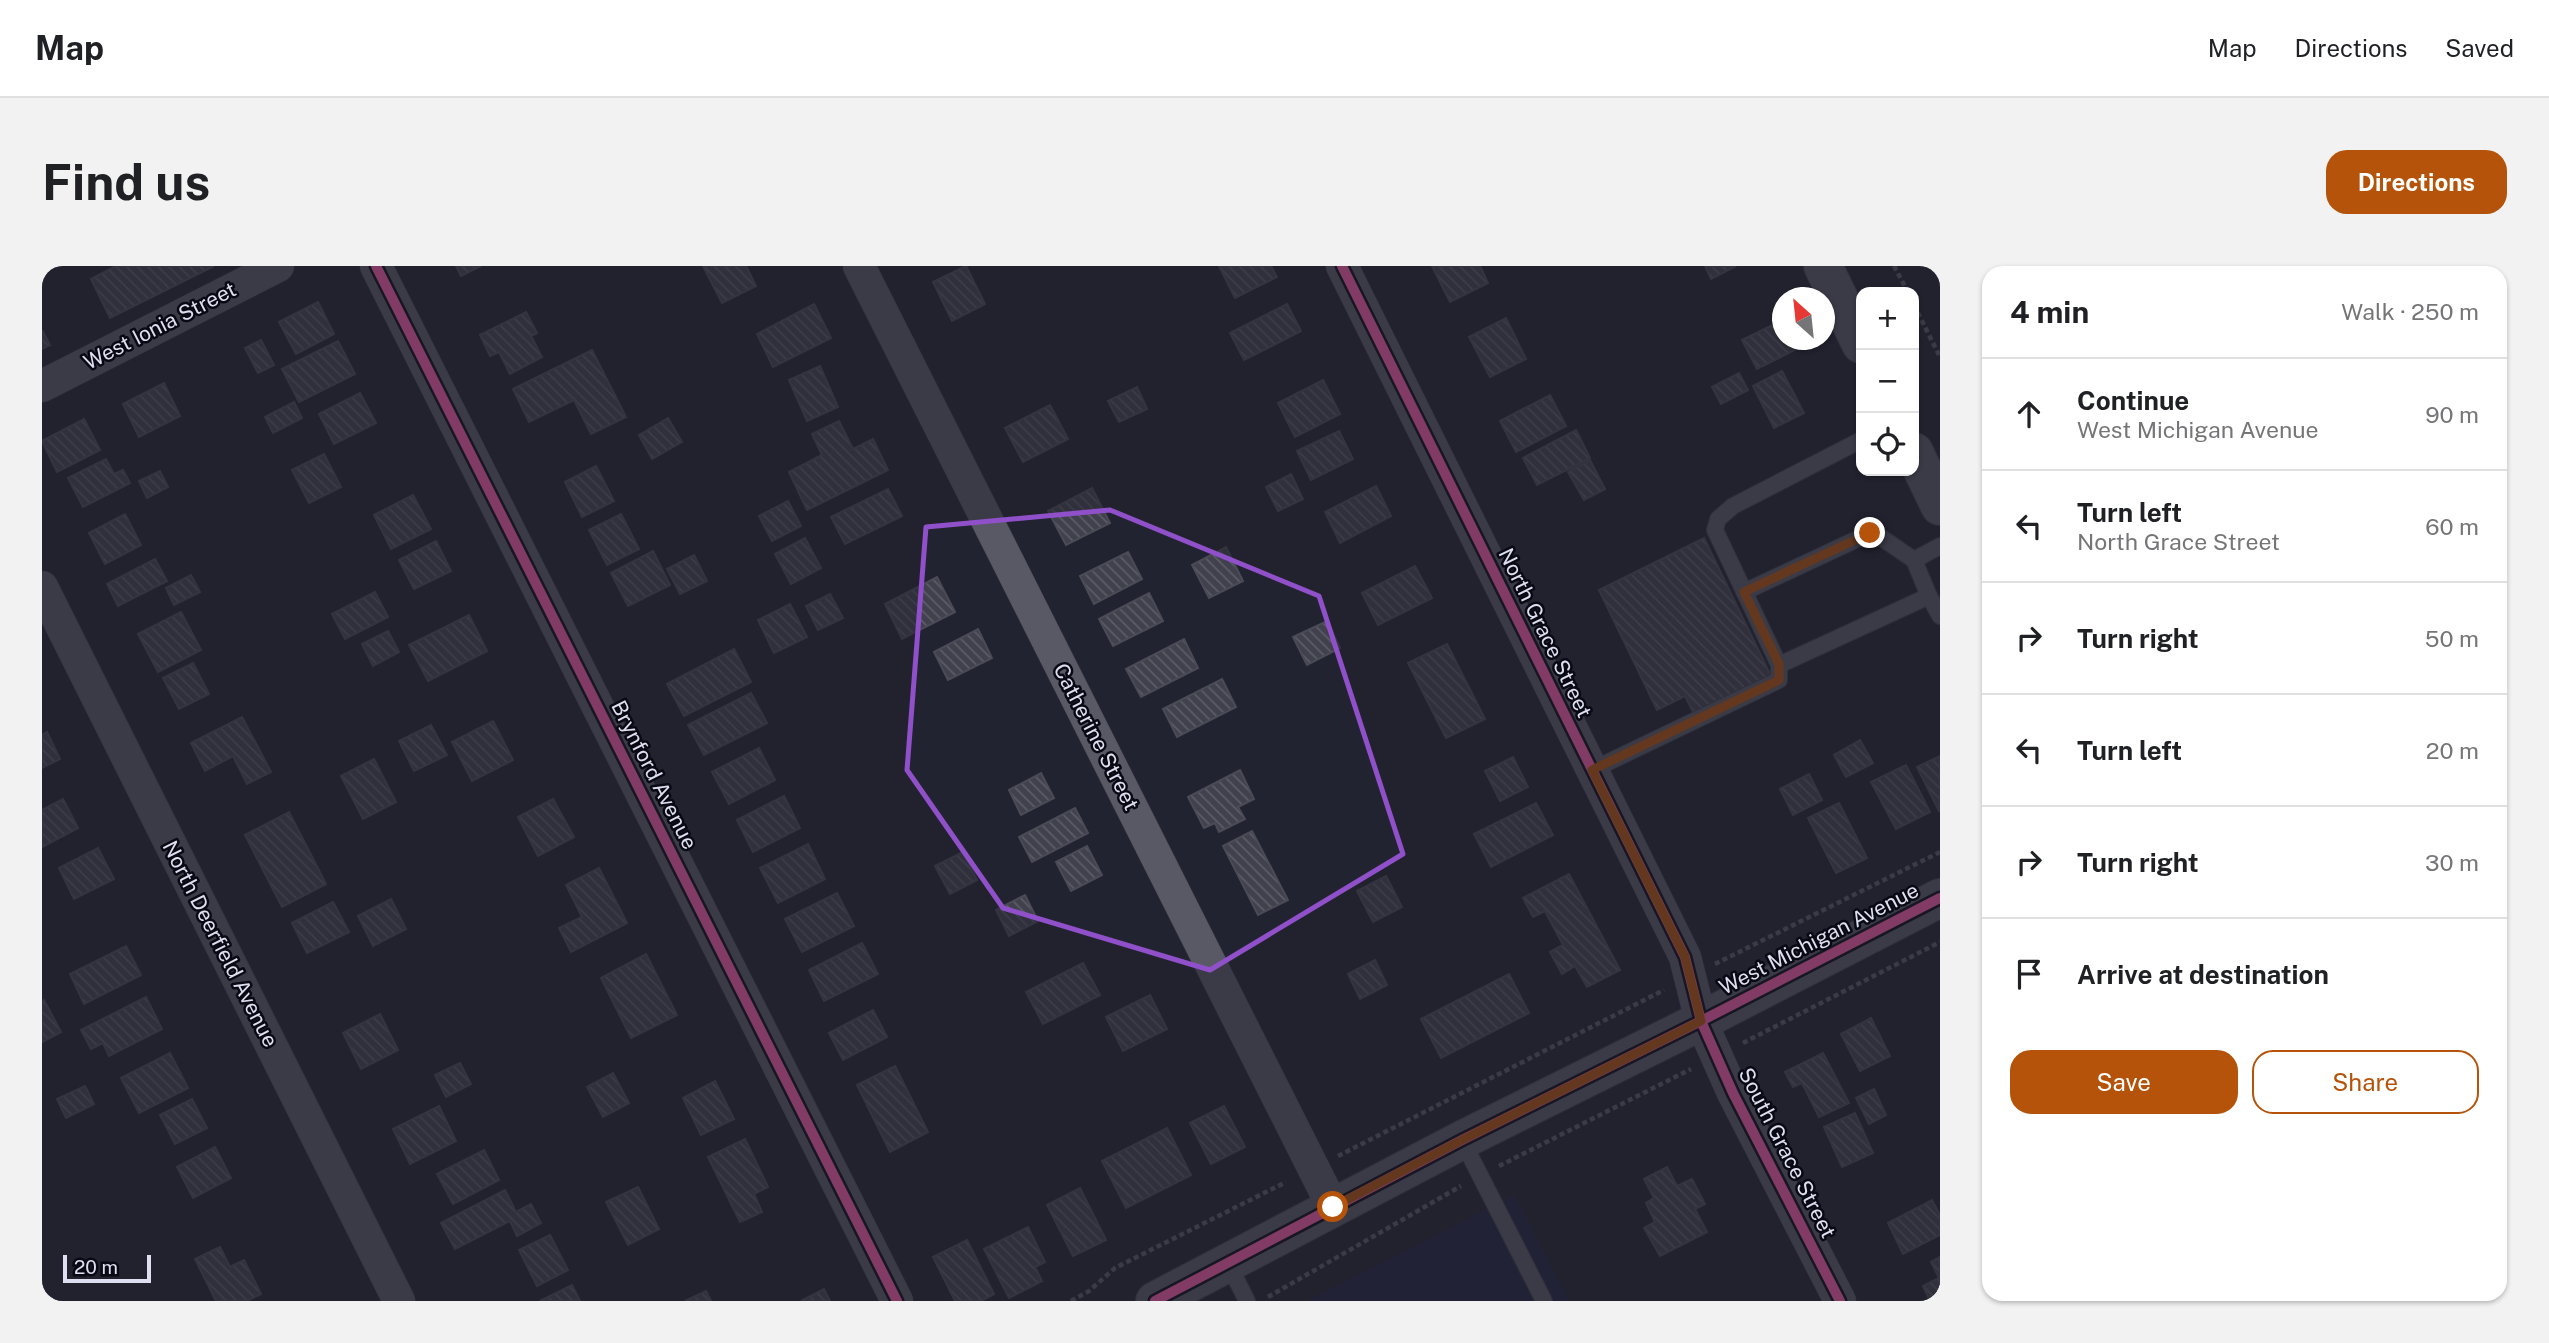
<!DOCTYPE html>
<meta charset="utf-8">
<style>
body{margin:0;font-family:"Public Sans",sans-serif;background:#f2f2f2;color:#202124}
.controls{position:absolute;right:21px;top:21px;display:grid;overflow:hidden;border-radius:14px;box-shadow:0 2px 5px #0004}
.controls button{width:63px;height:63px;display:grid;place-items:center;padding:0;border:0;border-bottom:2px solid #e0e0e0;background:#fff;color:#202124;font:35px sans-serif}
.compass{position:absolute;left:1730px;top:21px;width:63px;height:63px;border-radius:50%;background:#fff;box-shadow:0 2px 5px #0004;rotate:333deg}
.scale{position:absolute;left:21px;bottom:18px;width:88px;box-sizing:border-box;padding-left:7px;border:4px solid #dee0f1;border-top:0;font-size:19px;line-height:24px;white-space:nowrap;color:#dee0f1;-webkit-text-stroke:5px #090914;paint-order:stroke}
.stop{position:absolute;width:21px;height:21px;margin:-16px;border:5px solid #b45309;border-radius:50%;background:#fff}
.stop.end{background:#b45309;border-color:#fff;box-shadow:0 2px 7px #0008}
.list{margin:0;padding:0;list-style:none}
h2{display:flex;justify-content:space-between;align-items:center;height:91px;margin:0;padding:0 28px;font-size:30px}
h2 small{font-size:23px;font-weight:400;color:#757577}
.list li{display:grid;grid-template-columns:46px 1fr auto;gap:21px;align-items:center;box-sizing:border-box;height:112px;padding:0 28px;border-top:2px solid #e0e0e0}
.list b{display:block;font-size:26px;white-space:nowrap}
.list p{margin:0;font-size:23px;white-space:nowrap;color:#757577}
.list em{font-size:23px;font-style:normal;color:#757577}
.actions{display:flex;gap:14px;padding:21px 28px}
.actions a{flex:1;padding:16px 0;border:2px solid #b45309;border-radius:21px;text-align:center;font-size:24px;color:#b45309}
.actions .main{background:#b45309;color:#fff}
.icon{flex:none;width:38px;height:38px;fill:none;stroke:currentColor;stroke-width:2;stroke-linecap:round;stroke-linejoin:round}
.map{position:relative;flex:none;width:1898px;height:1035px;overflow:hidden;border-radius:21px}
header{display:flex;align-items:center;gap:42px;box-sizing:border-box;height:98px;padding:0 35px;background:#fff;border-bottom:2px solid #e0e0e0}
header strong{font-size:33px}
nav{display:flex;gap:38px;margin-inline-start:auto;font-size:24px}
.intro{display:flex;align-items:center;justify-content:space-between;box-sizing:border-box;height:168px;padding:0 42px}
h1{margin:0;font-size:49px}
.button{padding:18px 32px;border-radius:21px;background:#b45309;color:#fff;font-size:24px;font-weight:700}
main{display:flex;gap:42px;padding:0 42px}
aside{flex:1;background:#fff;border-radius:21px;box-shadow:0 2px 5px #0004}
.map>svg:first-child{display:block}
</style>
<header>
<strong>Map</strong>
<nav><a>Map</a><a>Directions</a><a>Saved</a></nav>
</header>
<div class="intro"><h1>Find us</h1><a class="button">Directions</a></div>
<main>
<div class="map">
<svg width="1898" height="1035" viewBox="0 0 1898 1035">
<defs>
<pattern id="building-back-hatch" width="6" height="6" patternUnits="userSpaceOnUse" patternTransform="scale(1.75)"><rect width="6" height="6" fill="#40414c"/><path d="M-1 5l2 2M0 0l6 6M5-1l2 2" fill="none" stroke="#5b5c66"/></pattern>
</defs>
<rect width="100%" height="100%" fill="#222330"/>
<polygon fill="#21233f" points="1472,929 1527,1035 1265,1035"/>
<g fill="url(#building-back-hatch)" stroke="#4a4b56" stroke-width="2">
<polygon points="74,0 172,0 68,52 49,13"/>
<polygon points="414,0 439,0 419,10"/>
<polygon points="661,0 704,0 714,20 680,37"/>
<polygon points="924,0 943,38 910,55 891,16"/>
<polygon points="1177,0 1229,0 1235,11 1193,32"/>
<polygon points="1390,0 1438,0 1446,17 1408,36"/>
<polygon points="1663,0 1694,0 1669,13"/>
<polygon points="276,36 292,68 254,88 237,56"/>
<polygon points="772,38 789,72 731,101 715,68"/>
<polygon points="1245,38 1259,65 1202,94 1188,67"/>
<polygon points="484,46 495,67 489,70 500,91 468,108 457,86 448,90 438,69"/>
<polygon points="1464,52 1484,93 1448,111 1427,71"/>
<polygon points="1741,54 1741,74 1772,74 1715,103 1700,74"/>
<polygon points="0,64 8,79 0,83"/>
<polygon points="219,74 232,99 216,107 203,82"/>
<polygon points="296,75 313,108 257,136 240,103"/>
<polygon points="550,84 584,151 549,168 532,134 487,156 471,123"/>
<polygon points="778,100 796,141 765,155 747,114"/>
<polygon points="1740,105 1762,147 1732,162 1711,120"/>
<polygon points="1697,107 1706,124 1679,138 1670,121"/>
<polygon points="1281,114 1298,148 1253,171 1236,137"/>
<polygon points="122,117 138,150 97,171 81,138"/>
<polygon points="1095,121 1105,143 1077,156 1066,135"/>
<polygon points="318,127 334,157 292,178 277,148"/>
<polygon points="1508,129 1524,160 1474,186 1458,155"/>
<polygon points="252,136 260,152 231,167 223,151"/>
<polygon points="1008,139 1026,173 981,196 963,162"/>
<polygon points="626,152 640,176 610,193 597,169"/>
<polygon points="42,153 58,184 15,206 0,175"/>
<polygon points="797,155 811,183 831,173 846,204 765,244 747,206 780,189 770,168"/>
<polygon points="1534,164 1548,192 1495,219 1481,192"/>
<polygon points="1297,165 1311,193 1269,214 1255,185"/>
<polygon points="282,188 299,221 267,237 250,204"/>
<polygon points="64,193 72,208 81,204 88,217 41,241 26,212"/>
<polygon points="1548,194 1563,223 1542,234 1526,206"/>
<polygon points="554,200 572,235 540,251 523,216"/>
<polygon points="118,205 126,221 105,232 97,215"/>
<polygon points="1249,208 1261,233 1236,245 1224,221"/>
<polygon points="1334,220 1349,250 1298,277 1283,246"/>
<polygon points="1050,222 1068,257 1024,279 1006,245"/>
<polygon points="846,223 860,250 803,278 789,251"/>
<polygon points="371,229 389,263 349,283 332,249"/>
<polygon points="746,235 759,260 730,275 717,250"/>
<polygon points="83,248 99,279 63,298 47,267"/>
<polygon points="579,248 597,283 565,299 547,264"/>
<polygon points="763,272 779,302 749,318 733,288"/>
<polygon points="1662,272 1730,412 1653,450 1643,430 1615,444 1557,324"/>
<polygon points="394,275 409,305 372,323 357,294"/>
<polygon points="1184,281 1201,315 1167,332 1150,299"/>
<polygon points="611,285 628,319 586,340 569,307"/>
<polygon points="1086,286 1100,313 1052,338 1038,310"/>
<polygon points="652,289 665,315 638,328 625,303"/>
<polygon points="113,293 125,315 76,340 65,318"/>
<polygon points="1373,300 1390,332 1336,359 1320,327"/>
<polygon points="149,309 158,326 132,339 124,322"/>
<polygon points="895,311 913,346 860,373 843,338"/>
<polygon points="333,326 346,351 303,373 290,348"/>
<polygon points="1107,327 1121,355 1071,380 1057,353"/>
<polygon points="788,328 801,352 776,364 764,340"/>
<polygon points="748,338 765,371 732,387 716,354"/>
<polygon points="139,346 159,384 116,406 96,368"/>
<polygon points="427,349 445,385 386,415 367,379"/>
<polygon points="1285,355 1298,382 1265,399 1251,371"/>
<polygon points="936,363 950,392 906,414 892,386"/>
<polygon points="346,365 357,386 331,400 320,378"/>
<polygon points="1142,373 1156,402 1099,431 1084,403"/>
<polygon points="1405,378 1443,453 1404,472 1366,397"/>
<polygon points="692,383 709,416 642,450 625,418"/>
<polygon points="151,397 167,428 137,443 121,412"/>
<polygon points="1180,413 1194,441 1135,471 1121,443"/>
<polygon points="709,427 725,457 662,489 646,459"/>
<polygon points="200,451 229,506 205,518 191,490 163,505 149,477"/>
<polygon points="451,455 471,494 430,515 410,476"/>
<polygon points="389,459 405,489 372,505 357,475"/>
<polygon points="5,466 18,493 0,502 0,469"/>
<polygon points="1818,474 1831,497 1804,511 1792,489"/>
<polygon points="717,482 733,514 687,538 670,506"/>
<polygon points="1898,490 1898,544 1897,545 1875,501"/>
<polygon points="1471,491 1486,521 1458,535 1443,505"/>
<polygon points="332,493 354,536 321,553 299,510"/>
<polygon points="1864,499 1888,546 1854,563 1829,516"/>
<polygon points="1198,504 1212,533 1196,541 1203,553 1177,566 1173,557 1162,562 1146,531"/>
<polygon points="999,507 1012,532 979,549 967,524"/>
<polygon points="1767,508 1780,534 1751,549 1738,523"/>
<polygon points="742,530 758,562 711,586 695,554"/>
<polygon points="21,533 36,562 0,581 0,544"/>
<polygon points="511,533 532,571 496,590 476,551"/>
<polygon points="1494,537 1511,569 1449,601 1432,568"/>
<polygon points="1797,537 1825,592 1794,607 1766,552"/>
<polygon points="1033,542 1046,567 990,596 977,571"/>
<polygon points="247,546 284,618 240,641 203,569"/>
<polygon points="1210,565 1246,634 1216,649 1181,580"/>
<polygon points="766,578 783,613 736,637 718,602"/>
<polygon points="1045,580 1060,609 1029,625 1014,596"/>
<polygon points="56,582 72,613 32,633 17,602"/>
<polygon points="921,586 935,614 908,628 893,600"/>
<polygon points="557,602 585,657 529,686 517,662 540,651 524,619"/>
<polygon points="1527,608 1578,704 1545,721 1533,700 1520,708 1508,686 1521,679 1503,645 1491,651 1481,632"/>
<polygon points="1344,610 1360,641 1331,656 1315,625"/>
<polygon points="795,627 812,660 760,686 743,653"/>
<polygon points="983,629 996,655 967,670 954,644"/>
<polygon points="349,633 364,663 331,680 316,650"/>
<polygon points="291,636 307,666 265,687 250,657"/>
<polygon points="820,677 836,708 782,735 767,704"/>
<polygon points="84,680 99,709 42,738 28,708"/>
<polygon points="604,688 635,749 589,772 559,712"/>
<polygon points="1333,694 1345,719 1318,733 1306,708"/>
<polygon points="1041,697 1058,729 1001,758 984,726"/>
<polygon points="1467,708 1487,747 1399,792 1379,753"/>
<polygon points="1108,729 1125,763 1081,785 1064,751"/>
<polygon points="104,731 120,763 67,790 61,777 49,783 39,764"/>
<polygon points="2,734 19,766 0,776 0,735"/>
<polygon points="831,744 845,771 801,794 787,767"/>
<polygon points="338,748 356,784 319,803 301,767"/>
<polygon points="1829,752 1848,790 1818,805 1799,768"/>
<polygon points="128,787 146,822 97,847 79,812"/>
<polygon points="1781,787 1807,837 1777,851 1760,817 1751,821 1743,806"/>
<polygon points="418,797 429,818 404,831 393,809"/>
<polygon points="853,800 886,866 848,886 815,819"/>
<polygon points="571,807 587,837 561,851 545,821"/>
<polygon points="673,815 692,853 659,869 641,832"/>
<polygon points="43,820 52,838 24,852 15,833"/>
<polygon points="1832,823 1844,849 1827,858 1814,832"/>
<polygon points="150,833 165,862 133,878 118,849"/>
<polygon points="397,840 414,875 368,898 351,863"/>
<polygon points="1182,840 1203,881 1169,898 1148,857"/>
<polygon points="1813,847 1831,887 1800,901 1782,861"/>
<polygon points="1125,862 1149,909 1084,942 1060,895"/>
<polygon points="703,873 726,921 712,928 720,946 698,956 666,891"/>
<polygon points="173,881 189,912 151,932 135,901"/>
<polygon points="442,884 457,914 411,938 395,908"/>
<polygon points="1625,901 1635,920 1650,913 1663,938 1653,943 1665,966 1618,990 1602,962 1613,956 1604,937 1612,932 1602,913"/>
<polygon points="596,921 617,963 586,979 564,936"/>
<polygon points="1038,922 1064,974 1031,990 1005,939"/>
<polygon points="463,924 474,946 489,938 499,957 475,970 468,955 413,983 399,957"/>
<polygon points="1890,934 1898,949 1898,969 1861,988 1846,957"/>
<polygon points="986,961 1003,996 993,1001 1000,1015 967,1032 942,983"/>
<polygon points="508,969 526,1004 495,1020 477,984"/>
<polygon points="925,974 952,1028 939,1035 913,1035 891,991"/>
<polygon points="178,981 188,1001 202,994 219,1028 205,1035 174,1035 153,993"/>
<polygon points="1898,991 1898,1035 1888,1035 1881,1020 1897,1012 1889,996"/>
<polygon points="530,1019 538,1035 498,1035"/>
<polygon points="782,1023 788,1035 759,1035"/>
<polygon points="664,1025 669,1035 643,1035"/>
</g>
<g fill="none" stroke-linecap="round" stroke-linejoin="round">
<defs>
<g id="lane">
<polyline points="1819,174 1691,240 1676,253 1673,264 1737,399 1887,330 1872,294 1898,280"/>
<polyline points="1702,326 1828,267 1840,272 1872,294"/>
<polyline points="1887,330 1898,350"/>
<polyline points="1550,504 1737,414 1737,399"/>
<polyline points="1420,874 1502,1035"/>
<polyline points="1186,997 1205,1035"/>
</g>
<g id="street">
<polyline points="334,0 855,1035"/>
<polyline points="817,0 1291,941"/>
<polyline points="1300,0 1643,691 1659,755 1691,827 1798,1035"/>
<polyline points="0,120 236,0"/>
<polyline points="0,321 357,1035"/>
</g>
<g id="secondary">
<polyline points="1781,0 1819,78"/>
<polyline points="1872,186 1898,240"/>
<polyline points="1113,1035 1420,874 1659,755 1898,632"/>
</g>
</defs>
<use href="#lane" stroke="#3f3f4b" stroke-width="18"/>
<use href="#street" stroke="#3f3f4b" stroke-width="33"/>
<use href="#secondary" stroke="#3f3f4b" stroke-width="40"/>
<g stroke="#595a65" stroke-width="4.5" stroke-dasharray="5 3.5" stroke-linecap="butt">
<polyline points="1852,0 1866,26"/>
<polyline points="1872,39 1898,91"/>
<polyline points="1673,698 1898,586"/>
<polyline points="1701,777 1898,676"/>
<polyline points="1296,890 1622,724"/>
<polyline points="1457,900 1649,803"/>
<polyline points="1226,1031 1419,920"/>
<polyline points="1029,1035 1047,1025 1073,1002 1244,916"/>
</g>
<use href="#lane" stroke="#585965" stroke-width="16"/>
<use href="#street" stroke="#585965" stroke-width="32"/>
<use href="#secondary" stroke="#585965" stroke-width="38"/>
<defs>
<g id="cycleway">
<polyline points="334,0 855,1035"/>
<polyline points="1300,0 1643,691 1659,755 1691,827 1798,1035"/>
<polyline points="1113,1035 1420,874 1659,755 1898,632"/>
</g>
</defs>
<use href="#cycleway" stroke="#090914" stroke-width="15"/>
<use href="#cycleway" stroke="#f35aa7" stroke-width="10"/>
</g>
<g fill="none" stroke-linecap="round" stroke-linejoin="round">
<polyline stroke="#b45309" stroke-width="9" points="1291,941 1420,874 1659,755 1643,691 1550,504 1737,414 1737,398 1702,326 1828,267"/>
</g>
<path d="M0 0H1898V1035H0ZM1068,244L1277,330L1361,588L1168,704L961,642L865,504L884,261Z" fill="#222330" fill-opacity=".55" fill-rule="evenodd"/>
<path fill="none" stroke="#8f50c9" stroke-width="5" stroke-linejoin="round" d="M1068,244L1277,330L1361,588L1168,704L961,642L865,504L884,261Z"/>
<g text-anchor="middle" stroke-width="5" stroke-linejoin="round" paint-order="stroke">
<g font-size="21" fill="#dee0f1" stroke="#090914">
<text transform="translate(118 60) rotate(-27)" y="7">West Ionia Street</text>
<text transform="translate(1503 367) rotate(64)" y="7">North Grace Street</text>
<text transform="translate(1054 471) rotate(63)" y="7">Catherine Street</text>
<text transform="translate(612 509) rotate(63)" y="7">Brynford Avenue</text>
<text transform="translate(1777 673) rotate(-27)" y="7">West Michigan Avenue</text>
<text transform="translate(178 678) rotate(63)" y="7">North Deerfield Avenue</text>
<text transform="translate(1745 887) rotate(63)" y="7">South Grace Street</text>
</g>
</g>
</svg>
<div class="controls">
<button>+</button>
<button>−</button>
<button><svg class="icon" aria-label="locate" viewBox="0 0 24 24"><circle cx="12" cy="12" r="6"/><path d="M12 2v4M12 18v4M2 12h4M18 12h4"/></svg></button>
</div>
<svg class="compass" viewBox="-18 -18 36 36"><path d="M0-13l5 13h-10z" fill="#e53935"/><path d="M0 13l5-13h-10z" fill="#757577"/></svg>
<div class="scale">20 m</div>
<div class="stop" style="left:1291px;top:941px"></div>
<div class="stop end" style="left:1828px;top:267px"></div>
</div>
<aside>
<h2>4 min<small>Walk · 250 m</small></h2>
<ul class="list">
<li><svg class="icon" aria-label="ahead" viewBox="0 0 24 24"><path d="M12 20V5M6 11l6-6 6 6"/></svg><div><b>Continue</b><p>West Michigan Avenue</p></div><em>90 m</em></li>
<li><svg class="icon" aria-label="left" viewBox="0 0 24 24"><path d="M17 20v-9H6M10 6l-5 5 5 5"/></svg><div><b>Turn left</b><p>North Grace Street</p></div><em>60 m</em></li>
<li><svg class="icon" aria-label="right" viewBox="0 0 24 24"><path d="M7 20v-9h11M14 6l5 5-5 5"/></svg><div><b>Turn right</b></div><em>50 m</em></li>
<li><svg class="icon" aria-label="left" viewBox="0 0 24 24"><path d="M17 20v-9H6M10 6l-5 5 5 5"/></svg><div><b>Turn left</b></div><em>20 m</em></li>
<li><svg class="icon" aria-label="right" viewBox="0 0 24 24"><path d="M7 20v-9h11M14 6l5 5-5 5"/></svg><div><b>Turn right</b></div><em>30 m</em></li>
<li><svg class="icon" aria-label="arrive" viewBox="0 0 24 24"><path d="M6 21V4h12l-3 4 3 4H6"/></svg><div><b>Arrive at destination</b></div></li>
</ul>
<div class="actions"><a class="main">Save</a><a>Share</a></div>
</aside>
</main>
